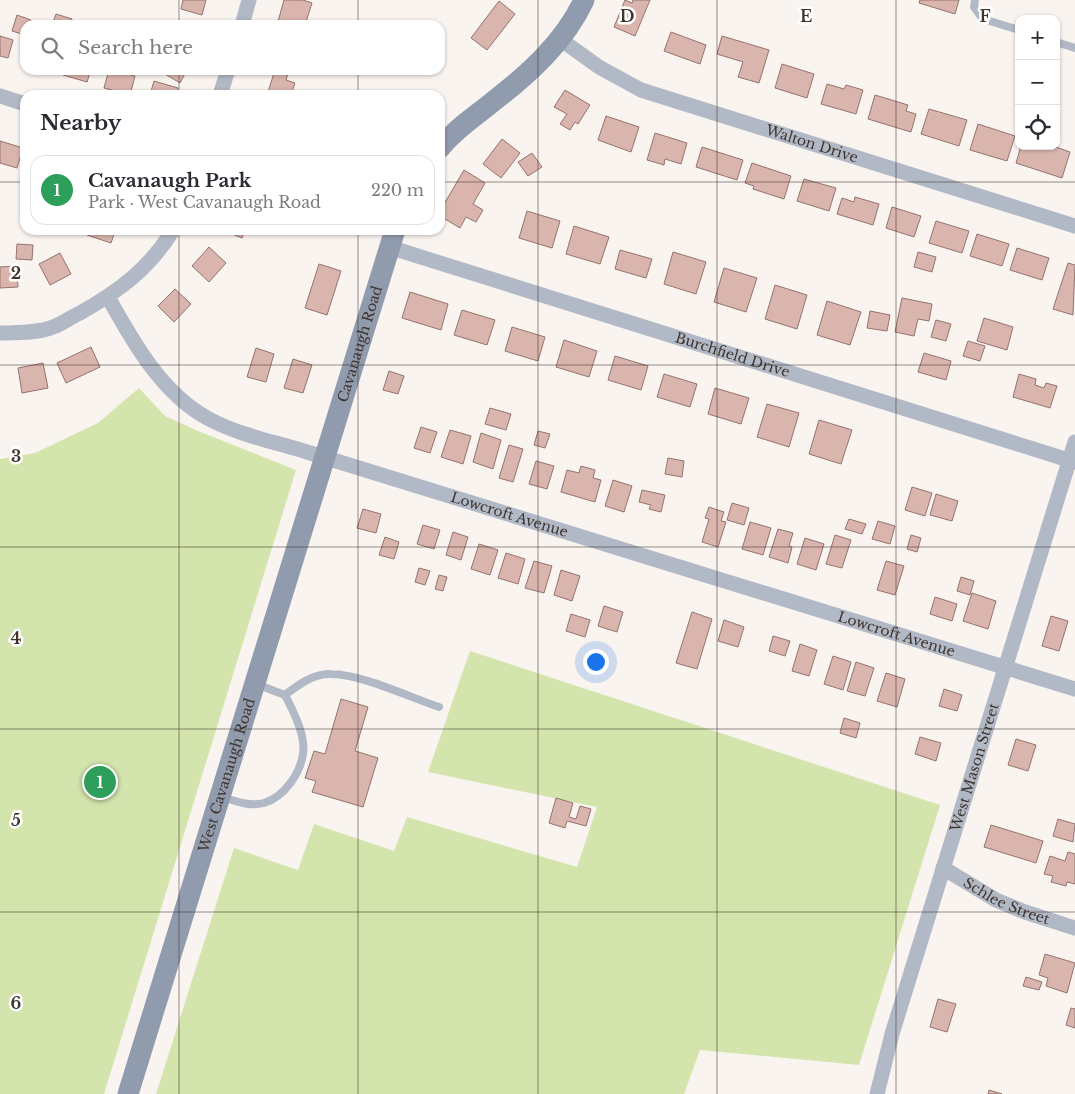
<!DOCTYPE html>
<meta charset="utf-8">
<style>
body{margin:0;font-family:"Libre Baskerville",serif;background:#f2f2f3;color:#2b2b33}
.controls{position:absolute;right:15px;top:15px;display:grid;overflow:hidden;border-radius:10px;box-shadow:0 1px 4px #0004}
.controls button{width:45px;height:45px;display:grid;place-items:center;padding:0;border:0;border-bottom:1px solid #e1e1e2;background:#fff;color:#2b2b33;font:25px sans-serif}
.you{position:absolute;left:595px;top:661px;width:18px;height:18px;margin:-12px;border:4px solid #fff;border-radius:50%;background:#1a73e8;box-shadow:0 0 0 8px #1a73e833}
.badge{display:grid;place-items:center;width:32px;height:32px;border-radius:50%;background:#356885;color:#fff;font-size:16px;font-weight:700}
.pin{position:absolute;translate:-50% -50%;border:2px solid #fff;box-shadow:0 1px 5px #0006}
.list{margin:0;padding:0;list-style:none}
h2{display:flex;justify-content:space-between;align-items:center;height:65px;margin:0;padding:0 20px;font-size:21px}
h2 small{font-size:16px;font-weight:400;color:#7c7c81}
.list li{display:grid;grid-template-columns:32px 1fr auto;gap:15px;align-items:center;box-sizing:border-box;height:70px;margin:0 10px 10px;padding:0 10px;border:1px solid #e1e1e2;border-radius:15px}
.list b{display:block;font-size:19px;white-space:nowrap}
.list p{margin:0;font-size:16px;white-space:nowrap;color:#7c7c81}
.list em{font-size:16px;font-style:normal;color:#7c7c81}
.icon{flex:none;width:28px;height:28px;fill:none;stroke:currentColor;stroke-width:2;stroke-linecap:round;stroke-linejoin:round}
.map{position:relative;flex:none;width:1075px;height:1094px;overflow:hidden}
.search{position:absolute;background:#fff;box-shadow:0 1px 4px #0004;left:20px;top:20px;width:425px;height:55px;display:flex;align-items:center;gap:12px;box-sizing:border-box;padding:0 18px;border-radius:15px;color:#7c7c81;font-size:19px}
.panel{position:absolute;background:#fff;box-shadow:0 1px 4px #0004;left:20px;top:90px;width:425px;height:145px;border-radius:15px}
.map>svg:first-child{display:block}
</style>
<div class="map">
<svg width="1075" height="1094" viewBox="0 0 1075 1094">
<rect width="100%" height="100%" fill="#faf4f0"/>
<g fill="#d3e4ac">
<polygon points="139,388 165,416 198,431 296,470 104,1094 0,1094 0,459 35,453 98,423"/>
<polygon points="470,651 940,805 859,1065 700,1050 684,1094 156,1094 234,848 298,870 314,824 394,851 407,817 577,867 597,807 428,772"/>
</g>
<g fill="#dab5ad" stroke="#95736c">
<polygon points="183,0 206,0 202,15 181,9"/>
<polygon points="284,0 303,0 312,3 305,25 277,25"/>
<polygon points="625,0 632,3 633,0 650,0 635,36 614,27"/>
<polygon points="920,0 959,0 955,14 919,3"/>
<polygon points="499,1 515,14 487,50 471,38"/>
<polygon points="56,14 72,19 70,25 52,25"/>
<polygon points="17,15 31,20 29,25 25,25 25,35 12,31"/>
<polygon points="671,32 706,45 700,64 664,51"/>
<polygon points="0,36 13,40 8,58 0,56"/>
<polygon points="722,36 769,50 759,83 738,77 743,62 717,54"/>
<polygon points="782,64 814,74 807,98 775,88"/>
<polygon points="65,70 91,70 87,82 63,75"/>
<polygon points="109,70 135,76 130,95 104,88"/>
<polygon points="167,70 187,70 180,83 165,74"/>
<polygon points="275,70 289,70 286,80 295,83 291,95 267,95"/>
<polygon points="154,81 178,88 176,95 150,95"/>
<polygon points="827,84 844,89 846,85 863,90 856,114 821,104"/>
<polygon points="565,90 590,105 578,124 575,122 570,130 560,124 567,114 554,107"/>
<polygon points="875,95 908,105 906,111 916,114 911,132 868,119"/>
<polygon points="929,109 967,120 959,146 921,134"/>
<polygon points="606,116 639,127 631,152 598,140"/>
<polygon points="978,124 1015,136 1007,161 970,150"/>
<polygon points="655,133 687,143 681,164 665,159 664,165 647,160"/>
<polygon points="502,139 520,153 501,178 483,164"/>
<polygon points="0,141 23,148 17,168 0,163"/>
<polygon points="1021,146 1053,146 1070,152 1062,178 1016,163"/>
<polygon points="702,147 743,160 737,180 696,167"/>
<polygon points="532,153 542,167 528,176 518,162"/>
<polygon points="752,163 791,176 784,199 753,189 754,186 745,183"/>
<polygon points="464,170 485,183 473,204 483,210 476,222 466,217 460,228 440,216 440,211"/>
<polygon points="804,179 836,188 829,211 797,201"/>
<polygon points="855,197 879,204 873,225 837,214 842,198 854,202"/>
<polygon points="892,207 921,216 914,237 886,228"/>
<polygon points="527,211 560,221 552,248 519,238"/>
<polygon points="936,221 969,231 962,253 929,243"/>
<polygon points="574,226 609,237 600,264 566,254"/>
<polygon points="88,230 112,230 115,231 111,243 87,235"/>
<polygon points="222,230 245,230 242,238"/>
<polygon points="977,234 1009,244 1002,266 970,256"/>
<polygon points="17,244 33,245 32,260 16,259"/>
<polygon points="209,247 226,263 209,282 192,266"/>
<polygon points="1017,248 1049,258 1042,280 1010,270"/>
<polygon points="620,250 652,259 646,278 615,269"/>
<polygon points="673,252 706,262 696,294 664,284"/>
<polygon points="918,252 936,257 932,272 914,267"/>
<polygon points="60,253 71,274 50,285 39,264"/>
<polygon points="1068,263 1075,265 1073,315 1053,309"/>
<polygon points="319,264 341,271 327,315 305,308"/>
<polygon points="17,266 18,287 0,288 0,267"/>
<polygon points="724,268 757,278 746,312 714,302"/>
<polygon points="775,285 807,295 797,329 765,319"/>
<polygon points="175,289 191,304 174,322 158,306"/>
<polygon points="410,292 448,304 441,330 402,318"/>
<polygon points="902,298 932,304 929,321 918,319 914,336 895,332"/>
<polygon points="827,301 861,312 850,345 817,335"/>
<polygon points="462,310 495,320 487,345 454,335"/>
<polygon points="870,311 890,315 887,331 867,328"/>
<polygon points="984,318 1013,327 1007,350 977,341"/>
<polygon points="936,320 951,324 946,341 931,337"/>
<polygon points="512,327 545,337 538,361 505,351"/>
<polygon points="564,340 597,351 589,377 556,367"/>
<polygon points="968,341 985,346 980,361 963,356"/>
<polygon points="91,347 100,367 66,383 57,363"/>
<polygon points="256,348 274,354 266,382 247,377"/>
<polygon points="924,353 951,361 946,380 918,372"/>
<polygon points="615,356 648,366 641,390 608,380"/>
<polygon points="293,359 312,365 303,393 284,388"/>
<polygon points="43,363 48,388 22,393 18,368"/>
<polygon points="389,371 404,376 398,394 383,390"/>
<polygon points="664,374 697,384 690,407 657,397"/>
<polygon points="1019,374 1036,379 1035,385 1044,388 1046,383 1057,386 1050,408 1013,397"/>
<polygon points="715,388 749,398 741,424 708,414"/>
<polygon points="767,404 799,413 789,447 757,437"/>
<polygon points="490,408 511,414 506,430 485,424"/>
<polygon points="819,420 852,430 841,464 809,454"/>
<polygon points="421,427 437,432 430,453 414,448"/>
<polygon points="450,430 471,436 463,464 441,457"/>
<polygon points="538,431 550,434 545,448 534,445"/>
<polygon points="481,433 501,440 493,469 473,462"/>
<polygon points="509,445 523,449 513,482 499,478"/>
<polygon points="668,458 684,461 682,477 665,474"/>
<polygon points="536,461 554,466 547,489 529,484"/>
<polygon points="581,466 595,470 593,478 601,480 595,502 561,492 567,470 579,473"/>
<polygon points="613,480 632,486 624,512 605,506"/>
<polygon points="912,487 932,493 925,516 905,510"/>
<polygon points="642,490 665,495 661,512 649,509 651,505 639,502"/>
<polygon points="936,494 958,501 952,521 930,515"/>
<polygon points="732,503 749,508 744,525 727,520"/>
<polygon points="709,507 724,512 721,521 726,522 718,547 702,542 709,519 705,518"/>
<polygon points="363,509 381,514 376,533 357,528"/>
<polygon points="849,519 866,524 862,534 845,529"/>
<polygon points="878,521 895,526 890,544 872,539"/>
<polygon points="750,522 771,528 763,555 742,549"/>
<polygon points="423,525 440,530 434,549 417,544"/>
<polygon points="778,529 793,533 789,546 792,547 788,563 769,557"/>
<polygon points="453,532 468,537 461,560 446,555"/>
<polygon points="835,535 851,540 842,568 826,564"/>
<polygon points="911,535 921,538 917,552 907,549"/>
<polygon points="385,537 399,542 394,559 379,555"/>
<polygon points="805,538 824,544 816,570 797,564"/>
<polygon points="479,544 498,550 490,575 471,569"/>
<polygon points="506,553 525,559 518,584 498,578"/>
<polygon points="534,561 552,566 544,593 525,588"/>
<polygon points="886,561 904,566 895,595 877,590"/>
<polygon points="419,568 430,571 425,585 415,582"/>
<polygon points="561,570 580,576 572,601 554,595"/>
<polygon points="439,575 447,577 443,591 435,589"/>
<polygon points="961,577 974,581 970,595 957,591"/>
<polygon points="972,593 996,601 988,629 963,621"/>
<polygon points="935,597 957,604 952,621 930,614"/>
<polygon points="604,606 623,612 617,632 598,626"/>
<polygon points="692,612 712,619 697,669 676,663"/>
<polygon points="571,614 590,620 585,637 566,631"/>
<polygon points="1051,616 1068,621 1059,651 1042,646"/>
<polygon points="724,620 744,627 738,647 718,641"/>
<polygon points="773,636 790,641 785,656 769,651"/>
<polygon points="800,644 817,650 809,676 792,671"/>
<polygon points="833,656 851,662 843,690 824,684"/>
<polygon points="856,662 874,668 865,696 847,691"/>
<polygon points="886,673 905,679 897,707 877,701"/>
<polygon points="944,689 962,695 957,711 939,706"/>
<polygon points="341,699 368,707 355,751 378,758 363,807 312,792 316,781 305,778 314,751 325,754"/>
<polygon points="844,718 860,723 856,738 840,733"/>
<polygon points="920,737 941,743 936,761 915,754"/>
<polygon points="1016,739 1036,745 1028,771 1008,765"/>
<polygon points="556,798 573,803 569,817 576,819 580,806 591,809 586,826 567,821 565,828 549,823"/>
<polygon points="1058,819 1075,824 1073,842 1053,836"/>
<polygon points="991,825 1043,841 1036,863 984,847"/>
<polygon points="1068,852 1075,854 1075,884 1067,882 1066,886 1051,882 1053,876 1044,874 1050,856 1065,861"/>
<polygon points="1045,954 1075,963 1067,993 1046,986 1048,978 1039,975"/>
<polygon points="1026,977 1042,982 1039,990 1023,986"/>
<polygon points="938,999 956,1004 947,1032 930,1027"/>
<polygon points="1071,1008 1075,1009 1075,1028 1066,1025"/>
<polygon points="989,1090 1002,1094 988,1094"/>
</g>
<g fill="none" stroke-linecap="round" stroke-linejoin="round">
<g stroke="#b2b9c6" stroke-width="8">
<polyline points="975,0 974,7 983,19 1019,30"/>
<polyline points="1056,42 1075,48"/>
<path d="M256,684L285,695C298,685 314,673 331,674C361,674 409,697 439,707"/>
<path d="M222,797C235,801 250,807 264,803C284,797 300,774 303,754C306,735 293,711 285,695"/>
</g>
<g stroke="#b2b9c6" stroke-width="15">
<polyline points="242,25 249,0"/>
<path id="s1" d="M560,39L599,67L641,90L1075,226"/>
<polyline points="220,95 228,70"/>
<polyline points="0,96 25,104"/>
<path id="s2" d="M389,247L1075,462"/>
<path id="s3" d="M108,297C133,342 162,394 209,419C239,435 275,442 307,452L1075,689"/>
<path d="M0,333C16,333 38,333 53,327C62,324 71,317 80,313C119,291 149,269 173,230"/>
<path id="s4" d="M943,868L996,900L1025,912L1075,928"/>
<path id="s5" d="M877,1094L892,1034L1075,442"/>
</g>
<g stroke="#919bae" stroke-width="21">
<path d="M440,148C456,128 476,116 495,100C530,73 565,41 584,0"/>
<path id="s6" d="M128,1094L395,230"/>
</g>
</g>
<path fill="none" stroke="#40342c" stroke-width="1" stroke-opacity="0.55" d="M179,0V25M358,0V25M538,0V1094M717,0V1094M896,0V1094M179,70V95M358,70V95M0,182H25M440,182H1075M179,230V1094M358,230V1094M0,365H1075M0,547H1075M0,729H1075M0,912H1075"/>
<g text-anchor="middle" stroke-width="5" stroke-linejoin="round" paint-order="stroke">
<g font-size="14" fill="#40342c" stroke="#fff">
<text dy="5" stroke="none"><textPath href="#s1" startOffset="275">Walton Drive</textPath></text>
<text dy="5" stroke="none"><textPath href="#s6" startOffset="785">Cavanaugh Road</textPath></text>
<text dy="5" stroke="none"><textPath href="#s2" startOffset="360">Burchfield Drive</textPath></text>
<text dy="5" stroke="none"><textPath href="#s3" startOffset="476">Lowcroft Avenue</textPath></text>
<text dy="5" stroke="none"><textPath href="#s3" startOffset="881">Lowcroft Avenue</textPath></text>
<text dy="5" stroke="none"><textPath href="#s5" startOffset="341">West Mason Street</textPath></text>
<text dy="5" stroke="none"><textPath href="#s6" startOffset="334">West Cavanaugh Road</textPath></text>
<text dy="5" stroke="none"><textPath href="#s4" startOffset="72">Schlee Street</textPath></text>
</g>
</g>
<g font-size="16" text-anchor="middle" font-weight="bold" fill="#40342c" stroke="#fff" stroke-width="5" stroke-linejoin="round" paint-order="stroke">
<text x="627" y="22">D</text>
<text x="806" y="22">E</text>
<text x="985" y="22">F</text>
<text x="16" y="279">2</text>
<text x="16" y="462">3</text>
<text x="16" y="644">4</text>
<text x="16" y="826">5</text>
<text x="16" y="1009">6</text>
</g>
</svg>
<div class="controls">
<button>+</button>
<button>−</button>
<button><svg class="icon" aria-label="locate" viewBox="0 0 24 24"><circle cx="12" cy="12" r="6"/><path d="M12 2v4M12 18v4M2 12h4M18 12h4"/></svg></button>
</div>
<div class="you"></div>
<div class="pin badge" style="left:100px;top:782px;background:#2e9e5b">1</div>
<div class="search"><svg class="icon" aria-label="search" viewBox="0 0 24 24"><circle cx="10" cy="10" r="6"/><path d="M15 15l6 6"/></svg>Search here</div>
<section class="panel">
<h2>Nearby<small></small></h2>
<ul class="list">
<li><span class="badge" style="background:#2e9e5b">1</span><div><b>Cavanaugh Park</b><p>Park · West Cavanaugh Road</p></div><em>220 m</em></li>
</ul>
</section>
</div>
